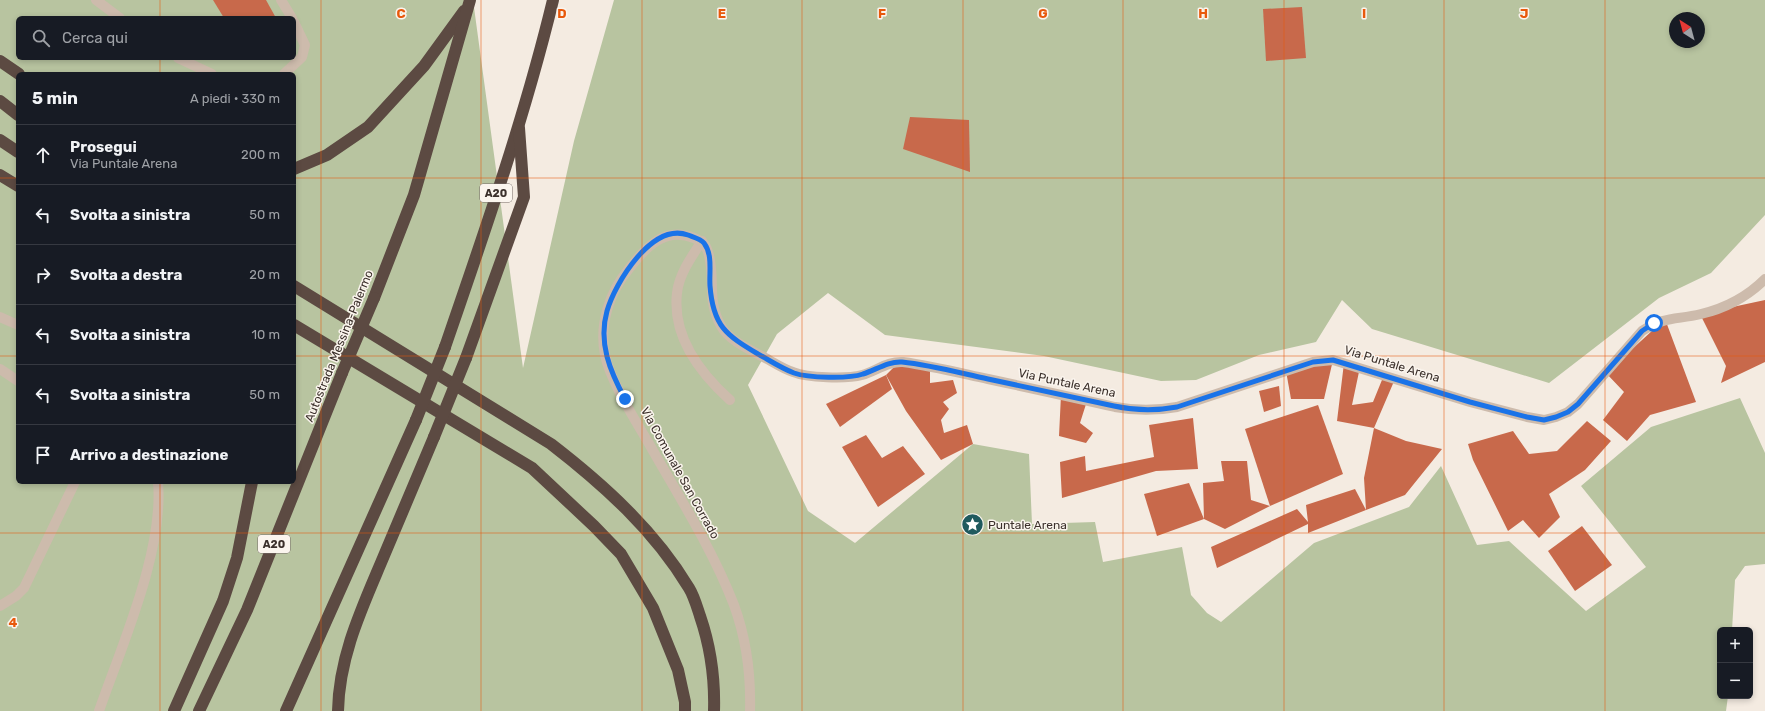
<!DOCTYPE html>
<html lang="it">
<meta charset="utf-8">
<style>
body{margin:0;font-family:Rubik,sans-serif;background:#20242c;color:#f1f3f6}
.controls{position:absolute;right:12px;bottom:12px;display:grid;overflow:hidden;border-radius:6px;box-shadow:0 2px 6px #0003}
.controls button{width:36px;height:36px;display:grid;place-items:center;padding:0;border:0;border-bottom:1px solid #363941;background:#171b24;color:#f1f3f6;font:20px sans-serif}
.compass{position:absolute;left:1669px;top:12px;width:36px;height:36px;border-radius:50%;background:#171b24;box-shadow:0 2px 6px #0003;rotate:324deg}
.stop{position:absolute;width:12px;height:12px;margin:-9px;border:3px solid #1a73e8;border-radius:50%;background:#fff}
.stop.end{background:#1a73e8;border-color:#fff;box-shadow:0 1px 4px #0008}
.list{margin:0;padding:0;list-style:none}
h2{display:flex;justify-content:space-between;align-items:center;height:52px;margin:0;padding:0 16px;font-size:17px}
h2 small{font-size:13px;font-weight:400;color:#9ea1a6}
.list li{display:grid;grid-template-columns:26px 1fr auto;gap:12px;align-items:center;box-sizing:border-box;height:60px;padding:0 16px;border-top:1px solid #363941}
.list b{display:block;font-size:15px;white-space:nowrap}
.list p{margin:0;font-size:13px;white-space:nowrap;color:#9ea1a6}
.list em{font-size:13px;font-style:normal;color:#9ea1a6}
.icon{flex:none;width:22px;height:22px;fill:none;stroke:currentColor;stroke-width:2;stroke-linecap:round;stroke-linejoin:round}
.map{position:relative;flex:none;width:1765px;height:711px;overflow:hidden}
.search{position:absolute;background:#171b24;box-shadow:0 2px 6px #0003;left:16px;top:16px;width:280px;height:44px;display:flex;align-items:center;gap:10px;box-sizing:border-box;padding:0 14px;border-radius:6px;color:#9ea1a6;font-size:15px}
.panel{position:absolute;background:#171b24;box-shadow:0 2px 6px #0003;left:16px;top:72px;width:280px;height:412px;border-radius:6px}
.map>svg:first-child{display:block}
</style>
<div class="map">
<svg width="1765" height="711" viewBox="0 0 1765 711">
<rect width="100%" height="100%" fill="#f4ebe1"/>
<path fill="#b8c4a0" fill-rule="evenodd" d="M0,0H473L523,368L574,141L614,0H1765V215L1711,273L1659,298L1549,383L1372,329L1342,300L1316,342L1259,355L1196,380L1161,381L1044,356L885,335L828,293L777,334L748,385L808,511L855,543L973,444L1029,454L1032,524L1095,522L1103,562L1182,547L1191,595L1207,613L1221,622L1314,543L1409,507L1441,466L1477,545L1509,541L1586,611L1646,567L1581,486L1651,427L1740,398L1765,453V564L1745,566L1735,580L1732,630H1720V696H1728L1726,711H0ZM18,18H294V58H18ZM1675,18H1699V42H1675ZM18,74H294V482H18Z"/>
<g fill="#c8694b">
<polygon points="213,0 266,0 276,18 224,18"/>
<polygon points="1302,7 1306,58 1266,61 1263,9"/>
<polygon points="910,117 969,120 970,172 903,149"/>
<polygon points="1765,300 1765,362 1721,383 1726,366 1700,314"/>
<polygon points="1665,319 1696,402 1650,415 1627,441 1603,420 1624,392 1606,373"/>
<polygon points="1333,360 1324,399 1291,399 1286,371"/>
<polygon points="899,362 930,367 930,383 953,380 957,393 943,402 949,409 941,420 944,433 967,425 973,444 941,460 906,411 886,375"/>
<polygon points="1344,363 1360,367 1352,405 1373,402 1384,375 1395,379 1374,428 1337,421"/>
<polygon points="886,375 892,389 840,427 826,404"/>
<polygon points="1279,386 1281,406 1264,412 1259,391"/>
<polygon points="1061,395 1087,401 1080,423 1093,433 1086,443 1059,436"/>
<polygon points="1318,405 1343,474 1270,506 1245,429"/>
<polygon points="1193,418 1198,469 1156,471 1062,498 1060,462 1085,456 1086,471 1154,457 1149,425"/>
<polygon points="1587,421 1611,441 1585,470 1549,494 1560,517 1539,538 1523,520 1508,531 1473,460 1468,444 1513,431 1529,454 1557,451"/>
<polygon points="1374,428 1406,441 1442,449 1405,495 1366,510 1308,533 1308,524 1217,568 1211,547 1297,509 1308,522 1306,505 1355,489 1366,510 1364,478"/>
<polygon points="866,435 882,458 903,446 925,474 878,507 842,447"/>
<polygon points="1221,461 1247,461 1251,500 1270,506 1225,529 1204,519 1203,483 1224,481"/>
<polygon points="1189,483 1204,519 1157,536 1144,494"/>
<polygon points="1582,526 1612,565 1575,591 1548,551"/>
</g>
<g fill="none" stroke-linecap="round" stroke-linejoin="round">
<g stroke="#cdbbac" stroke-width="10">
<polyline points="96,0 120,18"/>
<polyline points="281,0 292,18"/>
<polyline points="178,58 212,74"/>
<polyline points="284,74 302,57 305,45 294,22"/>
<path d="M702,241C692,256 679,274 677,293C672,336 700,373 730,400"/>
</g>
<g stroke="#cdbbac" stroke-width="10">
<polyline points="0,317 18,325"/>
<polyline points="0,369 18,381"/>
<polyline points="0,606 16,596 24,588 75,482"/>
<path d="M99,711C122,645 164,551 158,482"/>
<path d="M750,711C751,676 746,638 734,605C712,548 678,495 648,442C635,420 610,380 605,355C599,325 609,293 628,270C645,248 664,226 694,238C702,241 706,244 708,252C716,276 706,300 721,326C730,342 753,351 769,360C776,364 784,369 793,372C807,378 847,379 862,375C876,371 888,361 903,362C932,366 960,373 988,379C1030,388 1072,397 1115,407C1137,411 1155,411 1177,407L1313,362L1333,360L1470,402L1527,417L1544,420L1556,417L1568,412L1578,404L1642,331C1665,316 1676,320 1701,314C1726,308 1747,297 1765,279"/>
</g>
<g stroke="#5c4a42" stroke-width="12">
<polyline points="0,61 19,74"/>
<polyline points="0,101 18,115"/>
<polyline points="0,140 18,152"/>
<polyline points="294,169 327,155 368,127 424,66 464,11"/>
<polyline points="0,175 18,186"/>
<path d="M294,286L551,444C604,485 654,530 689,588C694,596 697,607 700,616C711,648 715,677 714,711"/>
<polyline points="374,298 414,195 470,0"/>
<polyline points="294,325 532,468 594,526 621,554 653,608 678,670 685,702 685,711"/>
<path d="M445,347C484,234 525,116 553,0"/>
<polyline points="466,358 524,197 519,128"/>
<polyline points="174,711 223,601 237,558 252,482"/>
<polyline points="199,711 247,610 342,373"/>
<polyline points="286,711 416,420"/>
<path d="M338,711C339,656 362,608 383,558C400,518 417,477 434,437"/>
</g>
<g stroke="#5c4a42" stroke-width="12">
<polyline points="342,373 374,298"/>
<polyline points="416,420 445,347"/>
<polyline points="434,437 466,358"/>
</g>
</g>
<g fill="none" stroke-linecap="round" stroke-linejoin="round">
<path stroke="#1a73e8" stroke-width="5" d="M625,399C610,371 598,343 607,311C615,283 652,222 688,235C693,237 701,239 704,243C713,255 709,272 710,286C713,326 726,335 758,354C769,360 781,368 794,373C808,378 849,379 863,374C876,370 888,361 902,362C931,365 960,373 988,379C1030,388 1072,397 1114,406C1137,411 1155,411 1177,407L1313,362L1333,360L1470,402L1527,417L1544,420L1556,417L1568,412L1578,404L1642,331L1654,323"/>
</g>
<path fill="none" stroke="#e8590c" stroke-width="1" stroke-opacity="0.55" d="M160,0V18M321,0V711M481,0V711M642,0V711M802,0V711M963,0V711M1123,0V711M1284,0V711M1444,0V711M1605,0V711M160,58V74M0,178H18M294,178H1765M0,356H18M294,356H1765M160,482V711M0,533H1765"/>
<defs>
<symbol id="sight-disc" viewBox="-11 -11 22 22"><circle r="9.5" fill="#1f5a5e" stroke="#fbf5ee"/><path d="M0-6L1.8-2.2L6-1.7L2.9 1.2L3.7 5.4L0 3.3L-3.7 5.4L-2.9 1.2L-6-1.7L-1.8-2.2Z" fill="#fff"/></symbol>
</defs>
<g fill-rule="evenodd">
<use href="#sight-disc" x="960" y="512" width="25" height="25"/>
</g>
<g text-anchor="middle" stroke-width="3" stroke-linejoin="round" paint-order="stroke">
<g fill="#fbf5ee" stroke="#756b66" stroke-width="1">
<rect x="480" y="184" width="32" height="18" rx="3"/>
<rect x="258" y="535" width="32" height="18" rx="3"/>
</g>
<g font-size="11" font-weight="bold" fill="#3b302b">
<text x="496" y="197">A20</text>
<text x="274" y="548">A20</text>
</g>
<g font-size="12" fill="#3b302b" stroke="#fbf5ee">
<text transform="translate(339 346) rotate(-68)" y="4">Autostrada Messina-Palermo</text>
<text transform="translate(1392 364) rotate(17)" y="4">Via Puntale Arena</text>
<text transform="translate(1067 383) rotate(12)" y="4">Via Puntale Arena</text>
<text transform="translate(680 473) rotate(61)" y="4">Via Comunale San Corrado</text>
</g>
<g font-size="12" fill="#3b302b" stroke="#fbf5ee" text-anchor="start">
<text x="988" y="529">Puntale Arena</text>
</g>
</g>
<g font-size="13" text-anchor="middle" font-weight="bold" fill="#e8590c" stroke="#fbf5ee" stroke-width="3" stroke-linejoin="round" paint-order="stroke">
<text x="401" y="18">C</text>
<text x="562" y="18">D</text>
<text x="722" y="18">E</text>
<text x="882" y="18">F</text>
<text x="1043" y="18">G</text>
<text x="1203" y="18">H</text>
<text x="1364" y="18">I</text>
<text x="1524" y="18">J</text>
<text x="13" y="627">4</text>
</g>
</svg>
<div class="controls">
<button>+</button>
<button>−</button>
</div>
<svg class="compass" viewBox="-18 -18 36 36"><path d="M0-13l5 13h-10z" fill="#e53935"/><path d="M0 13l5-13h-10z" fill="#9ea1a6"/></svg>
<div class="stop" style="left:1654px;top:323px"></div>
<div class="stop end" style="left:625px;top:399px"></div>
<div class="search"><svg class="icon" aria-label="search" viewBox="0 0 24 24"><circle cx="10" cy="10" r="6"/><path d="M15 15l6 6"/></svg>Cerca qui</div>
<section class="panel">
<h2>5 min<small>A piedi · 330 m</small></h2>
<ul class="list">
<li><svg class="icon" aria-label="ahead" viewBox="0 0 24 24"><path d="M12 20V5M6 11l6-6 6 6"/></svg><div><b>Prosegui</b><p>Via Puntale Arena</p></div><em>200 m</em></li>
<li><svg class="icon" aria-label="left" viewBox="0 0 24 24"><path d="M17 20v-9H6M10 6l-5 5 5 5"/></svg><div><b>Svolta a sinistra</b></div><em>50 m</em></li>
<li><svg class="icon" aria-label="right" viewBox="0 0 24 24"><path d="M7 20v-9h11M14 6l5 5-5 5"/></svg><div><b>Svolta a destra</b></div><em>20 m</em></li>
<li><svg class="icon" aria-label="left" viewBox="0 0 24 24"><path d="M17 20v-9H6M10 6l-5 5 5 5"/></svg><div><b>Svolta a sinistra</b></div><em>10 m</em></li>
<li><svg class="icon" aria-label="left" viewBox="0 0 24 24"><path d="M17 20v-9H6M10 6l-5 5 5 5"/></svg><div><b>Svolta a sinistra</b></div><em>50 m</em></li>
<li><svg class="icon" aria-label="arrive" viewBox="0 0 24 24"><path d="M6 21V4h12l-3 4 3 4H6"/></svg><div><b>Arrivo a destinazione</b></div></li>
</ul>
</section>
</div>
